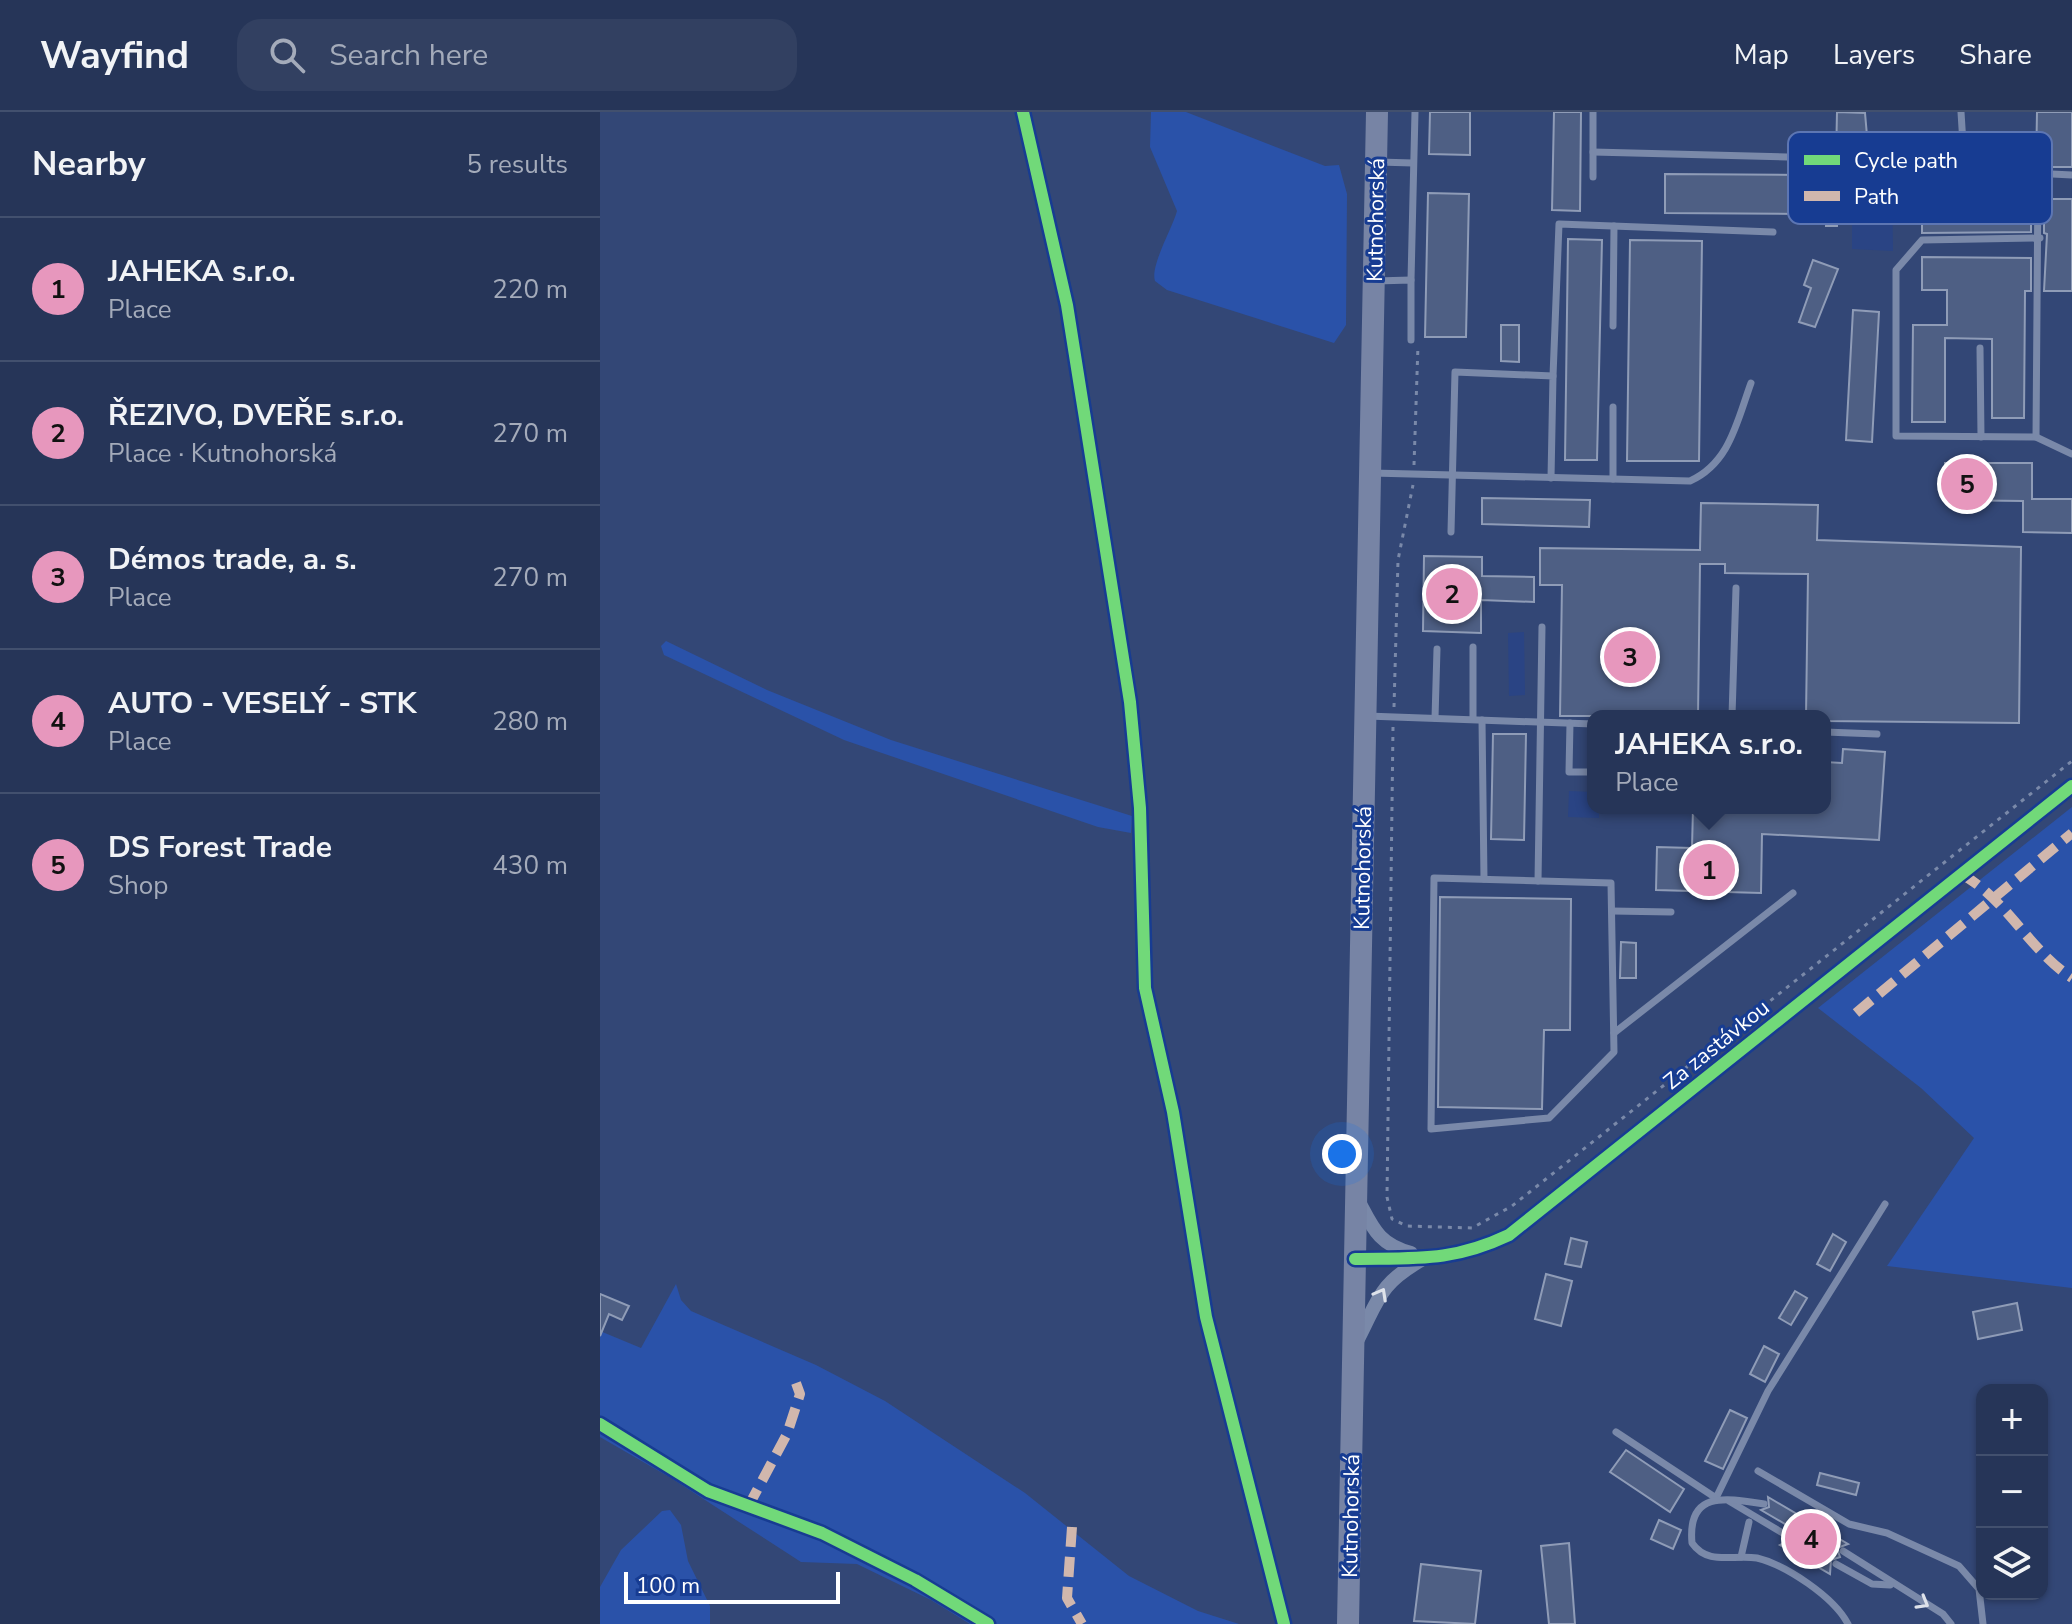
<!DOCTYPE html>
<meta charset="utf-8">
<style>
body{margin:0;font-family:"Nunito Sans",sans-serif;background:#324061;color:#f1f3f6}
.controls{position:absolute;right:24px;bottom:24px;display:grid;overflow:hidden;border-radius:16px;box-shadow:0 2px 6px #0004}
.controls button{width:72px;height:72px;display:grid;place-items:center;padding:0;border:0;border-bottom:2px solid #42506e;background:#263558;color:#f1f3f6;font:40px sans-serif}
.scale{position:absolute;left:24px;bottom:20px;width:216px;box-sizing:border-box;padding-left:8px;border:4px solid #fff;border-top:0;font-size:22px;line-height:28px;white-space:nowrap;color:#fff;-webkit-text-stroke:6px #173c92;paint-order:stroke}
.you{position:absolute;left:742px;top:1042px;width:28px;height:28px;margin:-20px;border:6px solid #fff;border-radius:50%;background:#1a73e8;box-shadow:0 0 0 12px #1a73e833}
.badge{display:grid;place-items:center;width:52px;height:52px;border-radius:50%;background:#e797bd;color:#111;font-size:26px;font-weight:700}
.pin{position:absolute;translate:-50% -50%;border:4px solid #fff;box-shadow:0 2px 8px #0006}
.popup{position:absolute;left:987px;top:598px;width:244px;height:104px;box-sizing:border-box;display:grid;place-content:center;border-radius:16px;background:#263558;filter:drop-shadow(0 2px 6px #0005);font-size:26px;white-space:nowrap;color:#a4abba}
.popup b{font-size:30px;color:#f1f3f6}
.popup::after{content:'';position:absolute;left:50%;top:100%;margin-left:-16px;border:16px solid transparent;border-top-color:#263558}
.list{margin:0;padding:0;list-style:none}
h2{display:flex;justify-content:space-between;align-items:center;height:104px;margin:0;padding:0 32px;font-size:34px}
h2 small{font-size:26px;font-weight:400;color:#a4abba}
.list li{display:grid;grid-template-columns:52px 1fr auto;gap:24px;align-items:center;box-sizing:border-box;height:144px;padding:0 32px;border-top:2px solid #42506e}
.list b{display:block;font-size:30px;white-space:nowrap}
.list p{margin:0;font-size:26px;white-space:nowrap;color:#a4abba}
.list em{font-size:26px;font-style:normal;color:#a4abba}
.icon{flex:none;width:44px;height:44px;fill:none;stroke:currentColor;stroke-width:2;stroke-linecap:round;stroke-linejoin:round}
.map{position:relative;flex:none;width:1472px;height:1512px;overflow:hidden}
header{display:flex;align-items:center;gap:48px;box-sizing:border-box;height:112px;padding:0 40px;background:#263558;border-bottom:2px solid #42506e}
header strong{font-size:38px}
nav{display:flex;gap:44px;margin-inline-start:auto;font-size:28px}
.search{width:560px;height:72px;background:#324061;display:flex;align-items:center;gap:20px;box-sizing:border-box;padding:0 28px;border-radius:24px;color:#a4abba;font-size:30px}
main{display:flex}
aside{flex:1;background:#263558}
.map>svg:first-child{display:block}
</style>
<header>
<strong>Wayfind</strong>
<div class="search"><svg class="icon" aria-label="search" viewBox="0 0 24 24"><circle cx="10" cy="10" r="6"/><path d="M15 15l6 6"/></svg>Search here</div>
<nav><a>Map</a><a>Layers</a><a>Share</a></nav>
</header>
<main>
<aside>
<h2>Nearby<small>5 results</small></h2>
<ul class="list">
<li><span class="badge">1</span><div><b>JAHEKA s.r.o.</b><p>Place</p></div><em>220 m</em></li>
<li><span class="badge">2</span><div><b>ŘEZIVO, DVEŘE s.r.o.</b><p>Place · Kutnohorská</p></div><em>270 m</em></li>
<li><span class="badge">3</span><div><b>Démos trade, a. s.</b><p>Place</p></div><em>270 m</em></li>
<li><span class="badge">4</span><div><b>AUTO - VESELÝ - STK</b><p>Place</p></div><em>280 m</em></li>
<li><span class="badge">5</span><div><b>DS Forest Trade</b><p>Shop</p></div><em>430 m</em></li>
</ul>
</aside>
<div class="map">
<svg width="1472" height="1512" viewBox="0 0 1472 1512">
<rect width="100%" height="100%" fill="#334776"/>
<g fill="#2a52a9">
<path d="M551,0H586L725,54L739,53L747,82L746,213L734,231L567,178L555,169C550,154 572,117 577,99L550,35Z"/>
<polygon points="66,529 167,578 291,628 532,704 531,721 498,715 244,628 64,543 61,534"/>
<polygon points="1472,695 1472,1176 1287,1154 1374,1026 1321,976 1218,896"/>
<polygon points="76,1172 81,1188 91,1199 216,1253 285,1289 425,1381 529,1464 598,1499 639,1512 370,1512 331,1488 257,1452 201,1450 71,1366 0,1325 0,1219 41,1236"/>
<polygon points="70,1398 81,1413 88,1449 110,1494 110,1512 0,1512 0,1475 21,1438 62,1399"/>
</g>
<g fill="#2a4484">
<polygon points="1252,75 1292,75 1293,139 1252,137"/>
<polygon points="924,520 925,583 909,584 908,521"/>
<polygon points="969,679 993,680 993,696 999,696 999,706 968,705"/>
</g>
<g fill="#4e5f84" stroke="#8f9cb7" stroke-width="2">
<polygon points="830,0 870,0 870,43 829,42"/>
<polygon points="954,0 981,0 980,99 952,98"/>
<polygon points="1237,0 1265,1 1270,58 1207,57 1207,47 1236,47"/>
<polygon points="1437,0 1472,0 1472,55 1436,55"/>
<polygon points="1323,51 1325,67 1276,67 1276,52"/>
<polygon points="1065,62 1202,63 1201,102 1065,101"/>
<polygon points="828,81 869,82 866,225 825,225"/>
<polygon points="1447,87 1472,87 1472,179 1444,179 1447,122 1444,121 1444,89"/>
<polygon points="1322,89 1431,89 1431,120 1322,121"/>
<polygon points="1227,92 1238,92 1237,114 1226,114"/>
<polygon points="968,127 1002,128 997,348 965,348"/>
<polygon points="1030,128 1102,129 1099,349 1027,349"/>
<polygon points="1322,145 1431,146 1431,179 1425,179 1424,306 1392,306 1392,227 1345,226 1345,310 1312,310 1313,213 1347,213 1347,178 1322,178"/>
<polygon points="1213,148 1238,157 1215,215 1199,210 1211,176 1204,173"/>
<polygon points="1253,198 1279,200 1272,330 1246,328"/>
<polygon points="901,213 919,213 919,250 901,249"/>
<polygon points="1345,351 1432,351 1432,387 1472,387 1472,421 1423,420 1423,389 1344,388"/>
<polygon points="882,386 990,388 989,415 882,412"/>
<polygon points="1101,391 1218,393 1217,428 1421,435 1419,611 1225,609 1225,604 1206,604 1208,462 1125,461 1125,452 1100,452 1098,604 960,604 962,473 940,473 940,436 1100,438"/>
<polygon points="824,444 882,445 882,464 934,465 934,490 881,488 881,521 823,519"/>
<polygon points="893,622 926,622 924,728 891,727"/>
<polygon points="1243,637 1285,640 1279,728 1162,722 1161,781 1056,778 1057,735 1092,736 1093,696 1225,696 1225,650 1242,651"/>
<polygon points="840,785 971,787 970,918 944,918 942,997 838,995"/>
<polygon points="1021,830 1036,831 1036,866 1020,866"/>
<polygon points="1233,1122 1246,1130 1230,1159 1217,1152"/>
<polygon points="971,1126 987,1130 981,1155 965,1152"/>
<polygon points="946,1162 972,1169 961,1214 935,1207"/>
<polygon points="1195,1179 1207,1186 1191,1213 1179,1206"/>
<polygon points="0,1182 29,1194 22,1208 9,1202 0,1224"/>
<polygon points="1417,1191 1422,1218 1378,1227 1373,1200"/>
<polygon points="1164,1234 1179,1242 1165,1270 1150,1262"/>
<polygon points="1130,1298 1147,1306 1123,1357 1105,1349"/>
<polygon points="1026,1338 1084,1377 1070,1400 1010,1360"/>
<polygon points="1220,1361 1259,1371 1256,1383 1217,1373"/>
<polygon points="1168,1385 1248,1432 1237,1436 1240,1445 1231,1448 1230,1462 1180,1433 1191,1427 1192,1421 1190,1415 1161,1398 1169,1395"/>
<polygon points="1059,1408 1081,1418 1073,1437 1051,1427"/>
<polygon points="969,1431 975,1512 949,1512 941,1434"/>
<polygon points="821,1452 881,1459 875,1512 814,1509"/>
</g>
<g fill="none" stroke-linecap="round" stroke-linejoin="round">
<g stroke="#7a89a9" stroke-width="3" stroke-dasharray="4 6" stroke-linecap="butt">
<polyline points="814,353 818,233"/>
<polyline points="794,595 798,448 813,373"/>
<polyline points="793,615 787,1085 792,1107 807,1114 872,1116 912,1094 1472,649"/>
</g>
<g stroke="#7a89a9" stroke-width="7">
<polyline points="993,0 993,65"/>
<polyline points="1361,0 1364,48 1375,58 1472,63"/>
<polyline points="993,40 1187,45"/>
<polyline points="778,50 813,51"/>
<polyline points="1440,126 1322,128 1296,158 1296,324 1436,325 1472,342"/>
<polyline points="811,168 815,0"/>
<polyline points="776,169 811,168 811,228"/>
<polyline points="1013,214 1014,114"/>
<polyline points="1380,236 1381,325"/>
<polyline points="953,264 959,112 1173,120"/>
<polyline points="1436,325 1438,64"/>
<path d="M772,361L1090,369C1130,351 1137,309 1151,271"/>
<polyline points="1013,367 1013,295"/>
<polyline points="851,420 855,260 953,264 951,366"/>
<polyline points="767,604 993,612"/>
<polyline points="1132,604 1136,476"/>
<polyline points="835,606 837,537"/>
<polyline points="873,607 873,535"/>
<polyline points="882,608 884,767"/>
<polyline points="970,611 969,660 993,660"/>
<polyline points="1225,620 1277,622"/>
<polygon points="834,766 1011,771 1014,940 949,1006 831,1017"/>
<polyline points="938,769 942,515"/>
<polyline points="1012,799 1071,800"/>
<polyline points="1014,921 1193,781"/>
<polyline points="1016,1320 1116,1386 1168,1279 1285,1092"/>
<polyline points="1158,1359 1249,1412 1287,1421 1359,1454 1379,1477 1383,1512"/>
<polyline points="1129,1389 1186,1423"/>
<path d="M1164,1392C1127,1386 1087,1378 1092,1431C1108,1454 1133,1442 1157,1446C1186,1453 1234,1485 1248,1512"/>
<polyline points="1243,1439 1343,1502 1351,1512"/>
<polyline points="1141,1445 1149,1410"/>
<polyline points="1236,1452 1272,1472 1290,1473"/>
</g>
<g stroke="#7a89a9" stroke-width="14">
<path d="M758,1088C773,1116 778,1132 811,1141"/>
<path d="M755,1147C816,1146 852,1150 909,1123L1472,674"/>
<path d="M756,1231C779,1188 777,1173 823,1147"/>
</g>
<polyline stroke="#7784a5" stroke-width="22" points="748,1512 777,0"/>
<g stroke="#d1b7ad" stroke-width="10" stroke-dasharray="20 10" stroke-linecap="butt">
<path d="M1361,762C1406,786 1429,838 1472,866"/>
<polyline points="1256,901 1472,721"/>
<polyline points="148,1395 187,1322 200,1282 196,1271"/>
<polyline points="472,1415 467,1486 482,1512"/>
</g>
<defs>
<g id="cycleway">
<polyline points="423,0 467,193 530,590 540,696 545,876 573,1000 606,1205 684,1512"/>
<path d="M755,1147C816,1146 852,1150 909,1123L1472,674"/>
<polyline points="0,1312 108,1379 222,1421 315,1468 388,1512"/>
</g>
</defs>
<use href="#cycleway" stroke="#173c92" stroke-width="17"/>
<use href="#cycleway" stroke="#71d979" stroke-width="12"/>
</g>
<defs><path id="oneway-chevron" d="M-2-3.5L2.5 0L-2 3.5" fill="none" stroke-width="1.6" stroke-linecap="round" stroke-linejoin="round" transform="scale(2)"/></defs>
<g stroke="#dee2ea">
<use href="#oneway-chevron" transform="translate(781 1182) rotate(-61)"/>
<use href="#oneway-chevron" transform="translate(1323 1491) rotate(30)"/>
</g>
<g text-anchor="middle" stroke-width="6" stroke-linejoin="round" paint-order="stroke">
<g font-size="22" fill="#fff" stroke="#173c92">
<text transform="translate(775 108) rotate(-89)" y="8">Kutnohorská</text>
<text transform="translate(762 756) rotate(-89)" y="8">Kutnohorská</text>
<text transform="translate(1116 932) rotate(-39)" y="8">Za zastávkou</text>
<text transform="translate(750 1404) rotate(-89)" y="8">Kutnohorská</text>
</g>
</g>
<rect x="1188" y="20" width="264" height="92" rx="12" fill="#173c92" stroke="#5d76b3" stroke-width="2"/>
<rect x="1204" y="43" width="36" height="10" fill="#71d979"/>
<rect x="1204" y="79" width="36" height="10" fill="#d1b7ad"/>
<g font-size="22" fill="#fff">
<text x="1254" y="56">Cycle path</text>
<text x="1254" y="92">Path</text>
</g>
</svg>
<div class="controls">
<button>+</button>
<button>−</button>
<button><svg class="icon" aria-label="layers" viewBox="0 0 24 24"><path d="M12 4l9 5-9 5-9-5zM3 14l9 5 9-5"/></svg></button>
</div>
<div class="scale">100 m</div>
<div class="you"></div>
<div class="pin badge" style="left:1109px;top:758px">1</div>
<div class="popup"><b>JAHEKA s.r.o.</b>Place</div>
<div class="pin badge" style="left:852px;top:482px">2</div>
<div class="pin badge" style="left:1030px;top:545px">3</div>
<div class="pin badge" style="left:1211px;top:1427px">4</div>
<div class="pin badge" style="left:1367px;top:372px">5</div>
</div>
</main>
